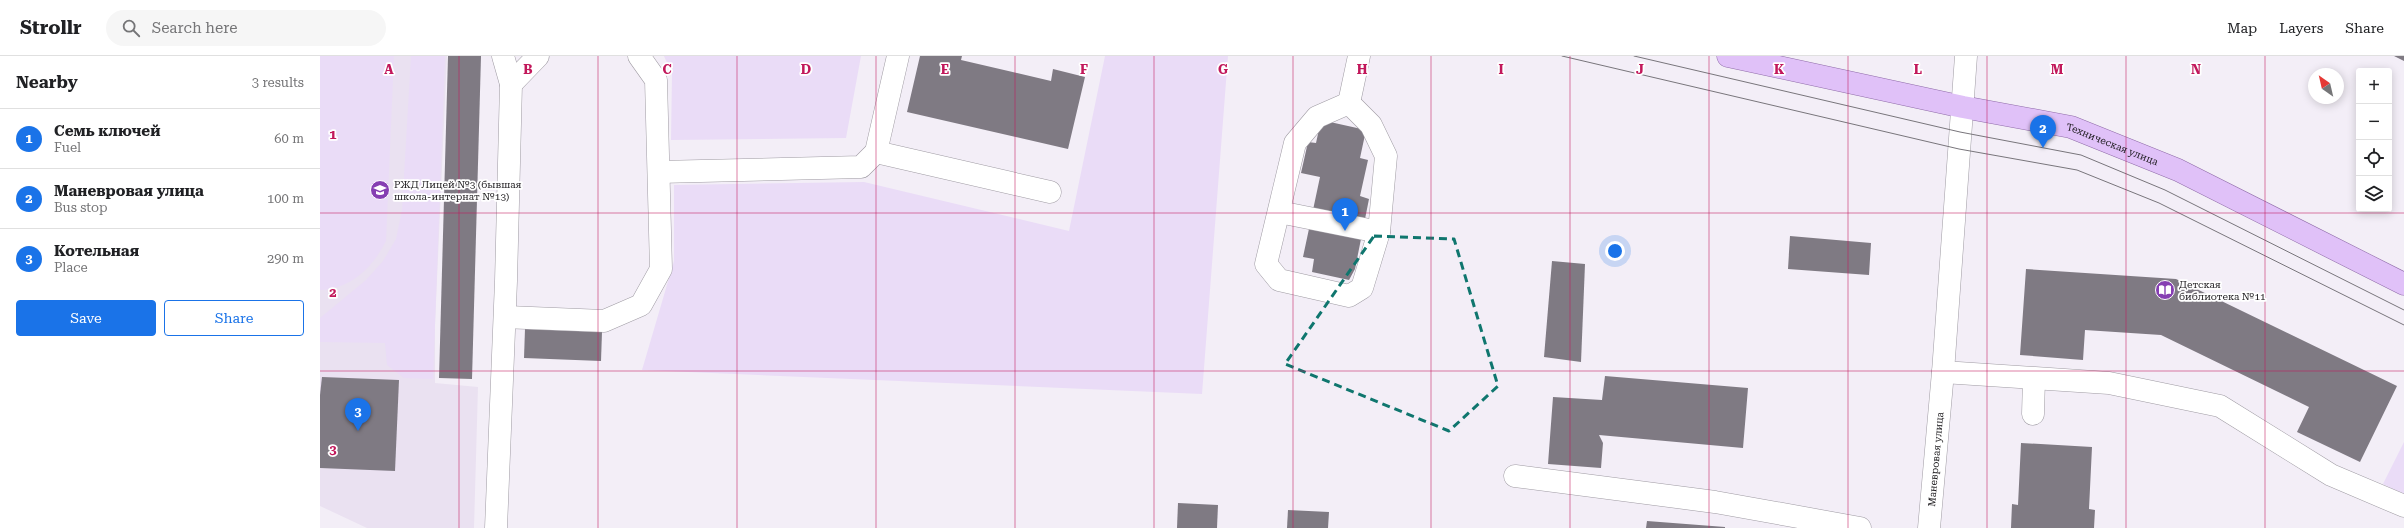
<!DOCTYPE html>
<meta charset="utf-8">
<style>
body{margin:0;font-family:"Roboto Serif",serif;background:#f6f6f6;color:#202124}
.controls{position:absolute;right:12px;top:12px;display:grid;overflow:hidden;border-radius:4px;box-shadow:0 2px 10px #0003}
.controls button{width:36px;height:36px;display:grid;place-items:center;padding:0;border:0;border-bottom:1px solid #e0e0e0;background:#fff;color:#202124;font:20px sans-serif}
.compass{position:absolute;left:1988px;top:12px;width:36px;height:36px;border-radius:50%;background:#fff;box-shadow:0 2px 10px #0003;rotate:326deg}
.you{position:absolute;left:1295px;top:195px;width:14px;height:14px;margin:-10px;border:3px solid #fff;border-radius:50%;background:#1a73e8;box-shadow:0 0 0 6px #1a73e833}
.badge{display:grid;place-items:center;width:26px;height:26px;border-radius:50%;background:#1a73e8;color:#fff;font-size:13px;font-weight:700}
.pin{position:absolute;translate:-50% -33px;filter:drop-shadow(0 1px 2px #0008)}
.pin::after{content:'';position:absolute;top:21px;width:14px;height:12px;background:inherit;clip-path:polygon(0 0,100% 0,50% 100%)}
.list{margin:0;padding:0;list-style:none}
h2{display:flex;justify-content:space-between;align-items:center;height:52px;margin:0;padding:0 16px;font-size:17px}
h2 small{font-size:13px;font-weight:400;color:#757577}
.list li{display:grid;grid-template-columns:26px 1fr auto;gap:12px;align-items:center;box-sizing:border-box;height:60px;padding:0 16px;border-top:1px solid #e0e0e0}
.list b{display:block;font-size:15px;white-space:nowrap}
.list p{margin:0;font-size:13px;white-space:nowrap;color:#757577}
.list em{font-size:13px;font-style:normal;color:#757577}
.actions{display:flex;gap:8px;padding:12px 16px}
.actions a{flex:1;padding:9px 0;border:1px solid #1a73e8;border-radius:4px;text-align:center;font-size:14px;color:#1a73e8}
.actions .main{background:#1a73e8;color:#fff}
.icon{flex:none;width:22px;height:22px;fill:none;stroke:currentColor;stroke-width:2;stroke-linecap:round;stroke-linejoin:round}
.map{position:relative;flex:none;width:2084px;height:472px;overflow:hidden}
header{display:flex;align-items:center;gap:24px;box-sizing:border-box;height:56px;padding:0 20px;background:#fff;border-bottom:1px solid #e0e0e0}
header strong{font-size:19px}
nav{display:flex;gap:22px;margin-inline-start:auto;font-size:14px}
.search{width:280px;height:36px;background:#f6f6f6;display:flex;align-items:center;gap:10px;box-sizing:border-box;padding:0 14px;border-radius:22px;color:#757577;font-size:15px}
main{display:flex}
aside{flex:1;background:#fff}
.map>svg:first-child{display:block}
</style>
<header>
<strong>Strollr</strong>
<div class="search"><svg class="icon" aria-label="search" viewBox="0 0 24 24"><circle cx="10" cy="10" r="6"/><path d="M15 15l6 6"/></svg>Search here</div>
<nav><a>Map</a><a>Layers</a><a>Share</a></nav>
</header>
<main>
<aside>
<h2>Nearby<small>3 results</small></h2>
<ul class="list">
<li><span class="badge">1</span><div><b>Семь ключей</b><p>Fuel</p></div><em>60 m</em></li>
<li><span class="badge">2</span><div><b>Маневровая улица</b><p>Bus stop</p></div><em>100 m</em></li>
<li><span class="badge">3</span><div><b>Котельная</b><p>Place</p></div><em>290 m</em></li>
</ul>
<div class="actions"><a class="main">Save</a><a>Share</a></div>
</aside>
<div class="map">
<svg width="2084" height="472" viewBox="0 0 2084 472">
<rect width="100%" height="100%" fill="#f3eef7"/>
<polygon fill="#eae1f1" points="0,0 127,0 115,268 115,327 158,331 154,472 47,472 0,450"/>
<g fill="#eadcf7">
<path d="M0,0H74L66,185C53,211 31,233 0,234Z"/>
<polygon points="91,0 125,0 113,323 84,322 67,309 65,287 0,286 0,262 46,224 63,205 76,183 82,154"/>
<polygon points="344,0 541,0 526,82 351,84 352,18"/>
<polygon points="785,0 908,0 882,338 322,314 354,205 354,129 544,126 749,175"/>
<polygon points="2084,386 2084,439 2063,428"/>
</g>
<g fill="#7f7a83">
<polygon points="128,0 161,0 152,323 119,322"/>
<polygon points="600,0 642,0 641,4 731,25 733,13 765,21 748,93 587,56"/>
<polygon points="2074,0 2084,0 2084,5"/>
<polygon points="1001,64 1046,74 1040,102 1048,104 1040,140 1049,143 1035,213 1029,224 992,216 994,203 983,201 1000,121 981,117 988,86 996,87"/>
<polygon points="1470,180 1551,187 1549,219 1468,213"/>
<polygon points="1232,205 1265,208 1261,306 1224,301"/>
<polygon points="1706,213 1856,223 2077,330 2040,406 1977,376 1989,351 1841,279 1765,274 1763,304 1700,299"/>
<polygon points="205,273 282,276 281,305 204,302"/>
<polygon points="1285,320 1428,332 1423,392 1279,379 1283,387 1281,412 1228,408 1233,341 1282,344"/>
<polygon points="2,321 79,324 75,415 0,412 0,339"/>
<polygon points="1701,387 1772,391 1769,453 1775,454 1774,472 1691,472 1692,448 1698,449"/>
<polygon points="858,447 898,449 897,472 857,472"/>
<polygon points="968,454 1009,456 1008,472 967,472"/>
<polygon points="1327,465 1405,471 1405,472 1326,472"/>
</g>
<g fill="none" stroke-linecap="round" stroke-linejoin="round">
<defs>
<g id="minor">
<polyline points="191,28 218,0"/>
<polygon points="1029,47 1051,69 1066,100 1059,176 1042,232 1029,240 959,224 946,208 975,87 997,61"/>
<polyline points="1029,47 1039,0"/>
<polyline points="556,96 730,136"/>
<polyline points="339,116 541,111 556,96 578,0"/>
<polyline points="959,156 1059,176"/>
<polyline points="185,261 284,265 321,249 341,213 336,24 319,0"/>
<polyline points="1623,316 1789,327 1900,350 2011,419 2084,450"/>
<polyline points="1713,358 1714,323"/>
<polyline points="1195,420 1395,446 1540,472"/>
<polyline points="176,472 186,225 191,28 183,0"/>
<path id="s1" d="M1609,472L1623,316L1646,0"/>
</g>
<g id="major">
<path id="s2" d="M1408,0L1643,51L1751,71L1858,114L2084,228"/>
</g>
</defs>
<use href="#minor" stroke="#9f9ba3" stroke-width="23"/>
<use href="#major" stroke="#8f6ca8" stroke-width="23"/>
<use href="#minor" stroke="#fff" stroke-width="22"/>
<use href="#major" stroke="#e0c1f8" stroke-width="22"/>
<g stroke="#78757b" stroke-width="1">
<polyline points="1242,0 1639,93 1757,114 1839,147 2084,269"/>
<polyline points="1314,0 1640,76 1761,99 1845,134 2084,254"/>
</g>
</g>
<path fill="none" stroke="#0f766e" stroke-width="3" stroke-dasharray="8 5" stroke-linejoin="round" d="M1054,180L1134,183L1178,330L1129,375L965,308Z"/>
<path fill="none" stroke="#c2185b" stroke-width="1" stroke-opacity="0.55" d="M139,0V472M278,0V472M417,0V472M556,0V472M695,0V472M834,0V472M973,0V472M1111,0V472M1250,0V472M1389,0V472M1528,0V472M1667,0V472M1806,0V472M1945,0V472M0,157H2084M0,315H2084"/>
<defs>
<symbol id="school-disc" viewBox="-11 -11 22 22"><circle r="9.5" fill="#863fb2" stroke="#fff"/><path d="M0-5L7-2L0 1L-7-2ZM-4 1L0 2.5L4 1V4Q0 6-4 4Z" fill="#fff"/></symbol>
<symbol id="library-disc" viewBox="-11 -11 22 22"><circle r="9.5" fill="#863fb2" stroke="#fff"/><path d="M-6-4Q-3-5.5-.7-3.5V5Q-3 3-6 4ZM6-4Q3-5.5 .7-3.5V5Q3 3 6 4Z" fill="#fff"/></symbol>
</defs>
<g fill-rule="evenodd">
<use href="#school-disc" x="49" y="123" width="22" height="22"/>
<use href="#library-disc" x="1834" y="223" width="22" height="22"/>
</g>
<g text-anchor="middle" stroke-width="3.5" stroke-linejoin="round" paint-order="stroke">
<g font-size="10" fill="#1d1b1e" stroke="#fff">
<text dy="4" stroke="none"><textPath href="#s2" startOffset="395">Техническая улица</textPath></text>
<text dy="4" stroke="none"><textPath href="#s1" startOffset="69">Маневровая улица</textPath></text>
</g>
<g font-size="10" fill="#1d1b1e" stroke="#fff" text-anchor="start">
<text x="74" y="132">РЖД Лицей №3 (бывшая<tspan x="74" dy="12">школа-интернат №13)</tspan></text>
<text x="1859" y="232">Детская<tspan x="1859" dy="12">библиотека №11</tspan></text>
</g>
</g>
<g font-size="13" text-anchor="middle" font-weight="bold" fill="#c2185b" stroke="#fff" stroke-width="3.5" stroke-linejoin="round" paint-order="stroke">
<text x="69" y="18">A</text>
<text x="208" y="18">B</text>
<text x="347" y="18">C</text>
<text x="486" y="18">D</text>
<text x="625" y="18">E</text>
<text x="764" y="18">F</text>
<text x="903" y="18">G</text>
<text x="1042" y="18">H</text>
<text x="1181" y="18">I</text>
<text x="1320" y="18">J</text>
<text x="1459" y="18">K</text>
<text x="1598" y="18">L</text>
<text x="1737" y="18">M</text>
<text x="1876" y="18">N</text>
<text x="13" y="83">1</text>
<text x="13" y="241">2</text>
<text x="13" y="398">3</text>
</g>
</svg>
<div class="controls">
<button>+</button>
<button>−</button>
<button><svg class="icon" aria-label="locate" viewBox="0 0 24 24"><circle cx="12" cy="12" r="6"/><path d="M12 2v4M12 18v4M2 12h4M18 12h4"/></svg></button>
<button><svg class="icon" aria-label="layers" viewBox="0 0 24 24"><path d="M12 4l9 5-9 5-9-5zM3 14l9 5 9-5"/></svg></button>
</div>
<svg class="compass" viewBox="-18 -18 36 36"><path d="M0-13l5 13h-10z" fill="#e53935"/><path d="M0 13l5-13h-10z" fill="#757577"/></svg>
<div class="you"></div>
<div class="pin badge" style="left:1025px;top:175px">1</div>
<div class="pin badge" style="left:1723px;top:92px">2</div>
<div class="pin badge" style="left:38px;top:375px">3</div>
</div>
</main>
